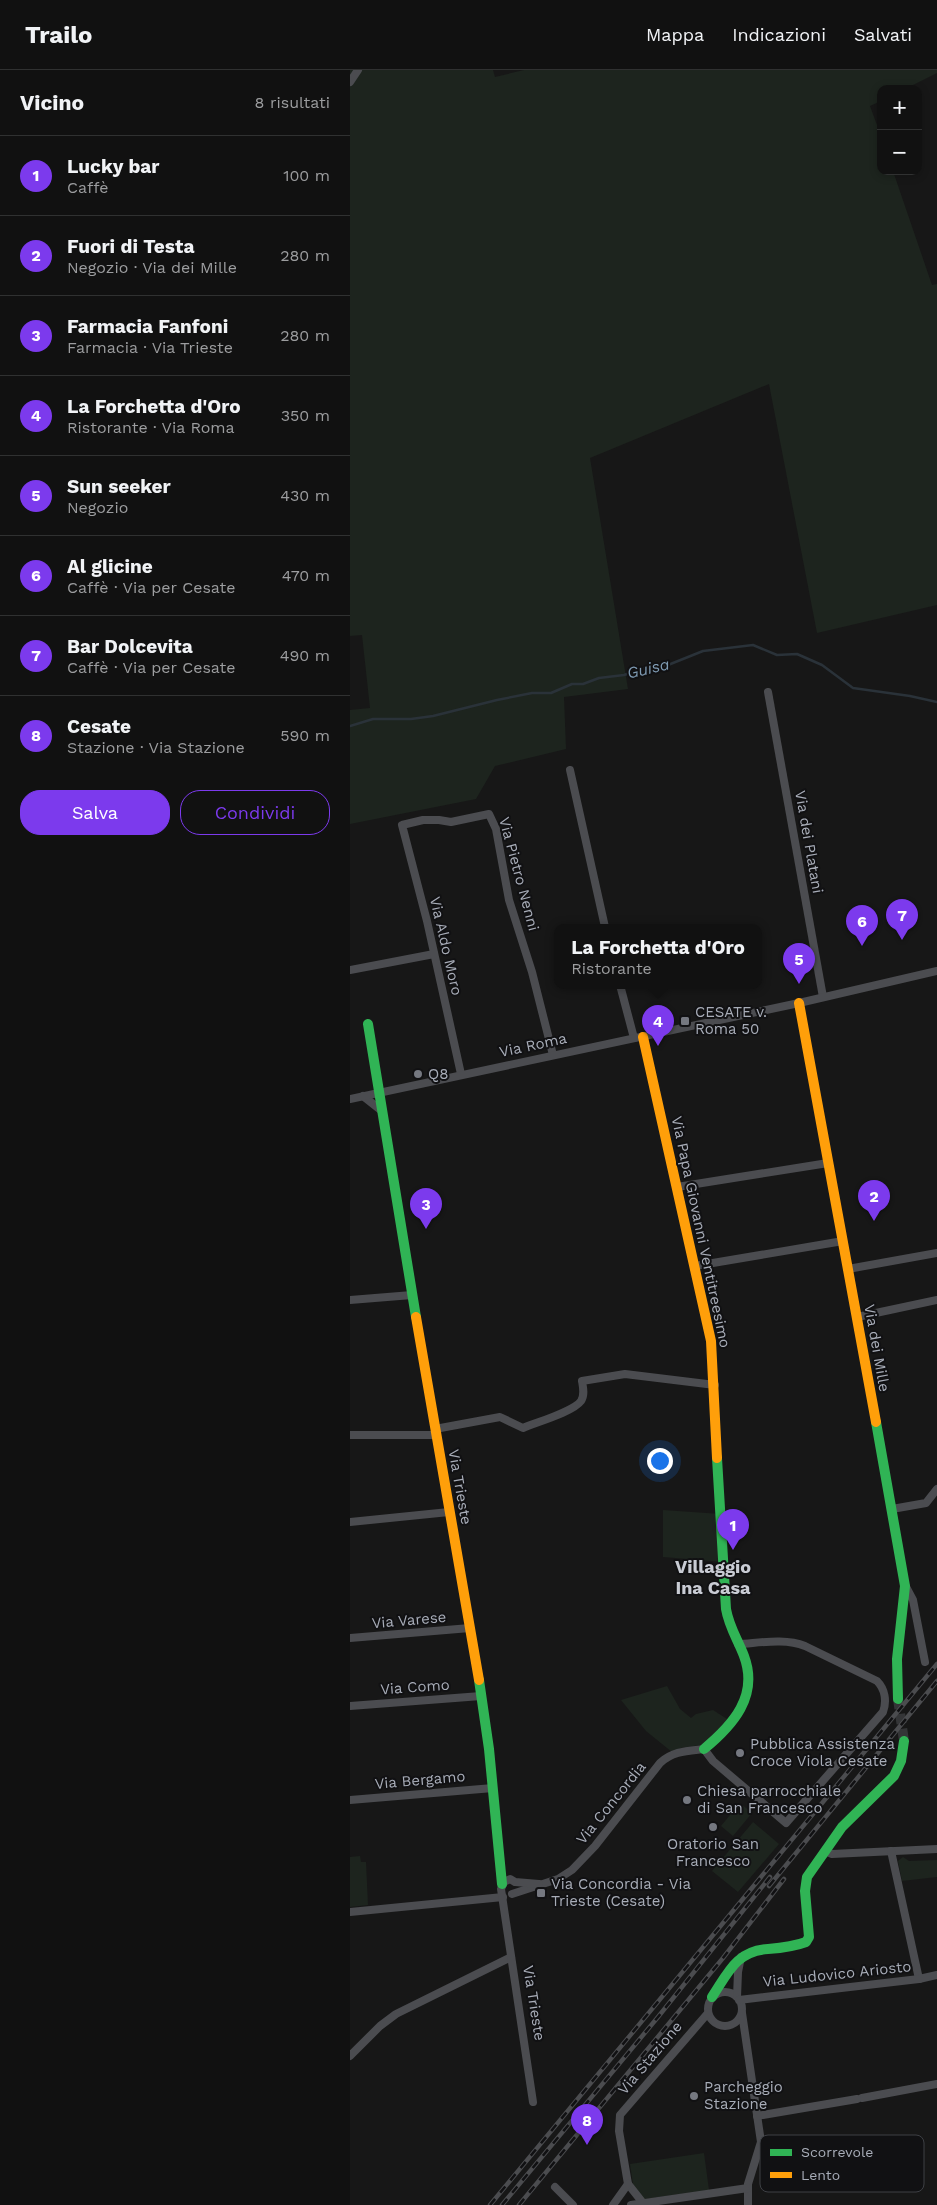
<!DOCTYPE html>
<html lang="it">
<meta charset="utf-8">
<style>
body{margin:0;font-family:"Work Sans",sans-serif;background:#1a1a1a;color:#f1f3f6}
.controls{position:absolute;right:15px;top:15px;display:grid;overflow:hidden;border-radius:10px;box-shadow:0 2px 8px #0003}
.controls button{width:45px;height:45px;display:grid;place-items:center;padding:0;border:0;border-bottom:1px solid #303131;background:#111;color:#f1f3f6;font:25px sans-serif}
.you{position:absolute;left:309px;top:1390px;width:18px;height:18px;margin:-12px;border:4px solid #fff;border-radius:50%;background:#1a73e8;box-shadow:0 0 0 8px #1a73e833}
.badge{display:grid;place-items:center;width:32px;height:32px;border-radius:50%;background:#7c3aed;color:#fff;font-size:16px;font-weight:700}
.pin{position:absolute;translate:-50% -41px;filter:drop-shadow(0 1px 2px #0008)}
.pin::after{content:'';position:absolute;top:26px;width:18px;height:15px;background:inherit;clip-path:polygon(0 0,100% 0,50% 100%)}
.popup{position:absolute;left:204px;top:854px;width:208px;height:65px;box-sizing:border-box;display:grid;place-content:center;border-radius:10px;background:#111;filter:drop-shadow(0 1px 4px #0005);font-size:16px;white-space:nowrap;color:#9c9d9f}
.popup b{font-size:19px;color:#f1f3f6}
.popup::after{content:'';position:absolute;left:50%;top:100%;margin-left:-10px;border:10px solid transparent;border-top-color:#111}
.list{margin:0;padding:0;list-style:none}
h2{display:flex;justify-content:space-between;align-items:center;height:65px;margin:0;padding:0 20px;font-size:21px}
h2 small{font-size:16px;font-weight:400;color:#9c9d9f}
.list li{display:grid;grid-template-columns:32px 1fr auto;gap:15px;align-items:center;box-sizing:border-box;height:80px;padding:0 20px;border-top:1px solid #303131}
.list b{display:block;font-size:19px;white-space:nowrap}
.list p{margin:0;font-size:16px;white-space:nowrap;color:#9c9d9f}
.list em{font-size:16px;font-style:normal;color:#9c9d9f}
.actions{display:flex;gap:10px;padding:15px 20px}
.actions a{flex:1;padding:11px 0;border:1px solid #7c3aed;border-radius:20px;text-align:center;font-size:18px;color:#7c3aed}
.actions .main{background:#7c3aed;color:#fff}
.map{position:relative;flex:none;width:587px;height:2135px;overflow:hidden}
header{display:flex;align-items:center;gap:30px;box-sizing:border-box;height:70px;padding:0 25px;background:#111;border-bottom:1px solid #303131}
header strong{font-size:24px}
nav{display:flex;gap:28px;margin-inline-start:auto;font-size:18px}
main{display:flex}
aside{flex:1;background:#111}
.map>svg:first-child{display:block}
</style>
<header>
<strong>Trailo</strong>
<nav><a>Mappa</a><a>Indicazioni</a><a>Salvati</a></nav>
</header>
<main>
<aside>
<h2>Vicino<small>8 risultati</small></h2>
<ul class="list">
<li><span class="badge">1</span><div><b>Lucky bar</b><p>Caffè</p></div><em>100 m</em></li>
<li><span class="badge">2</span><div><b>Fuori di Testa</b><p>Negozio · Via dei Mille</p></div><em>280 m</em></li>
<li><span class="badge">3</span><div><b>Farmacia Fanfoni</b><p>Farmacia · Via Trieste</p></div><em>280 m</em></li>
<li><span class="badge">4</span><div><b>La Forchetta d'Oro</b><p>Ristorante · Via Roma</p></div><em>350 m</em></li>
<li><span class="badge">5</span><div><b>Sun seeker</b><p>Negozio</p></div><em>430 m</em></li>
<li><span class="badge">6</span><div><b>Al glicine</b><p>Caffè · Via per Cesate</p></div><em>470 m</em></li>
<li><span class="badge">7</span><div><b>Bar Dolcevita</b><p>Caffè · Via per Cesate</p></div><em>490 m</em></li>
<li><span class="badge">8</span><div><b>Cesate</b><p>Stazione · Via Stazione</p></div><em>590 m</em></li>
</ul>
<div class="actions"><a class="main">Salva</a><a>Condividi</a></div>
</aside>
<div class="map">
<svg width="587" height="2135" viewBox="0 0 587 2135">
<rect width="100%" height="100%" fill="#171717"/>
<g fill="#1d241e">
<polygon points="0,0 143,0 145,7 174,0 587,0 587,3 555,19 531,19 531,31 520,36 531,66 531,101 543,101 582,215 587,214 587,535 467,563 419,314 240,388 278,619 214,627 216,679 145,696 126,729 0,754 0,640 20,638 12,565 0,566"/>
<polygon points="313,1440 371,1444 373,1492 313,1487"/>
<polygon points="317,1616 330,1639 341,1648 346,1644 363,1640 380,1651 357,1674 331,1678 322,1682 296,1661 271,1630"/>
<polygon points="390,1733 402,1743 383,1766 371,1756"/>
<polygon points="403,1752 429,1774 388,1822 362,1801"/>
<polygon points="10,1786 11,1792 16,1792 18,1835 0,1837 0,1787"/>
<polygon points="553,1787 559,1791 587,1790 587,1807 552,1811 548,1791"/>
<polygon points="354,2083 359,2120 295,2129 288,2128 284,2121 280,2094"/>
</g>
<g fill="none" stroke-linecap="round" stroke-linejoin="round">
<polyline stroke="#2a3239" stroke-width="2.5" points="0,656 23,649 61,649 83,646 147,630 182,623 201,623 222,614 233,614 249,608 274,605 295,598 318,595 353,581 403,575 427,585 447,584 472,595 503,618 560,626 587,632"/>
<polyline stroke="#343537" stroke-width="10" stroke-dasharray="10 5" stroke-linecap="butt" points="548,1629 554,1671"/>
<g stroke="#4b4c50" stroke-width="8">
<polyline points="0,12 8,0"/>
<polyline points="418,622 473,927"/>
<polyline points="220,700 255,857"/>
<polyline points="0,900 84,884"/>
<polyline points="270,915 284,968"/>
<polyline points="111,1004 77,851 52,755 73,750 89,750 101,752 139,744 146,759 159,830 182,902 203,985"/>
<polyline points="13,1026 32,1041"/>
<polyline points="0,1029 449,933 587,901"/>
<polyline points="327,1117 478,1093"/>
<polyline points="345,1196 493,1171"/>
<polyline points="498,1199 587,1183"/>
<polyline points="0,1230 62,1225"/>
<polyline points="507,1247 587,1230"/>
<path d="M85,1359L150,1347L173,1358C187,1352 223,1342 231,1331C235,1325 233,1317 232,1311L275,1304L365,1315"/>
<polyline points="0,1365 86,1365"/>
<polyline points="542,1439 576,1433 587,1419"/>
<polyline points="0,1452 99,1442"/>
<polyline points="555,1515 563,1530 575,1592"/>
<polyline points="0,1568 120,1558"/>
<polyline points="0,1636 131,1626"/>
<polyline points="0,1730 143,1718"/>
<polyline points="475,1781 482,1784 587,1779"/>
<polyline points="541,1781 569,1909"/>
<path d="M162,1824L208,1809L222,1800L245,1776L310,1693C323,1681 337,1681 354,1679L363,1691L436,1753L533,1642C537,1631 535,1619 527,1611L455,1576C435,1568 409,1573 388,1574"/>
<polyline points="0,1842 153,1827"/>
<circle cx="375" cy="1939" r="17"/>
<polyline points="387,1927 388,1902 391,1887"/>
<polyline points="389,1930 569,1909 587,1905"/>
<polyline points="392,1943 411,2072 398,2114 398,2135"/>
<polyline points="0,1986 30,1956 46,1944 161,1887"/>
<polyline points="512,2028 587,2014"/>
<polyline points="183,2032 151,1819 154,1812 160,1809 165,1812 189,1814"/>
<polyline points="407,2046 507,2029"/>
<polyline points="205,2117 223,2135"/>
<polyline points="293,2133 278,2114 269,2061 270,2045 358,1943"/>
<polyline points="263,2135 278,2114"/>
<polyline points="281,2135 398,2118"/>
</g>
<g stroke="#30b455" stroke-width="10">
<polyline points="18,954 66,1247"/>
<polyline points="526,1352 555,1516 547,1589 548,1629"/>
<polyline points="129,1610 139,1679 152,1814"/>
<path d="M354,1679C383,1655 409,1626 394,1586C388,1570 379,1557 376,1539L367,1388"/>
<path d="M362,1927C378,1903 386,1881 418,1879C431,1878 443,1877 456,1872L459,1867L455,1821L457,1807L492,1757L544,1706L551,1691L554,1671"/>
</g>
<g stroke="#ff9f0a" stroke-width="10">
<polyline points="449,933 526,1352"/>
<polyline points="293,967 361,1271 367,1388"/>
<polyline points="66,1247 129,1610"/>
</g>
<defs>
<g id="rail">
<polyline points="419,1816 587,1611"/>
<polyline points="140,2135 587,1594"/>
<polyline points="152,2135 308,1947 420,1807"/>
<polyline points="169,2135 373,1888 434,1809"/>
</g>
</defs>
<use href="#rail" stroke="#4b4c4f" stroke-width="4.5"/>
<use href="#rail" stroke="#111113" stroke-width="2.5" stroke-dasharray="8" stroke-linecap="butt"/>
</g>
<g fill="#757880" stroke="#111113" stroke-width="2">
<rect x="330" y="946" width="10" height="10" rx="2.5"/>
<circle cx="68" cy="1004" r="5"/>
<circle cx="390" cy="1683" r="5"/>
<circle cx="337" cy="1730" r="5"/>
<circle cx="363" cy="1757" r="5"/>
<rect x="186" y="1818" width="10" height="10" rx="2.5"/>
<circle cx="344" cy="2026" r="5"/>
</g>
<g text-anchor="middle" stroke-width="4" stroke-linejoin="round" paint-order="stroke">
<g font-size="15" fill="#a8adb8" stroke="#111113">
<text transform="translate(459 772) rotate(80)" y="5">Via dei Platani</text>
<text transform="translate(169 804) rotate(75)" y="5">Via Pietro Nenni</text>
<text transform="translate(96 876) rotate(77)" y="5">Via Aldo Moro</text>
<text transform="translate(183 975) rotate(-12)" y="5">Via Roma</text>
<text transform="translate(351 1162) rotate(78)" y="5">Via Papa Giovanni Ventitreesimo</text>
<text transform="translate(527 1278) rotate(80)" y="5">Via dei Mille</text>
<text transform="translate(110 1417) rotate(80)" y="5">Via Trieste</text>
<text transform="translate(59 1550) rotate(-5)" y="5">Via Varese</text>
<text transform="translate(65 1617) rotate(-4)" y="5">Via Como</text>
<text transform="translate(70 1710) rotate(-5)" y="5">Via Bergamo</text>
<text transform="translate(261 1733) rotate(-51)" y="5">Via Concordia</text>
<text transform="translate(487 1904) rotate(-6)" y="5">Via Ludovico Ariosto</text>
<text transform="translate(184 1933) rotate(81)" y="5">Via Trieste</text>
<text transform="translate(300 1988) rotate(-50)" y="5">Via Stazione</text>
</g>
<g font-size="15" fill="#a8adb8" stroke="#111113" text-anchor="start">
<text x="345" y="947">CESATE v.<tspan x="345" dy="17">Roma 50</tspan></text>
<text x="78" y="1009">Q8</text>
<text x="400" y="1679">Pubblica Assistenza<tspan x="400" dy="17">Croce Viola Cesate</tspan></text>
<text x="347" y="1726">Chiesa parrocchiale<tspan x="347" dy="17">di San Francesco</tspan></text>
<text x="363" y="1779" text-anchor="middle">Oratorio San<tspan x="363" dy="17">Francesco</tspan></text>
<text x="201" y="1819">Via Concordia - Via<tspan x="201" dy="17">Trieste (Cesate)</tspan></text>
<text x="354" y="2022">Parcheggio<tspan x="354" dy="17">Stazione</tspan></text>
</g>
<g font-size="16" font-style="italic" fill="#7f9bb3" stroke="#111113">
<text transform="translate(298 598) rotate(-13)" y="6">Guisa</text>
</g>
<g font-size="18" font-weight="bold" fill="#c9ccd4" stroke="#111113">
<text x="363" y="1503">Villaggio<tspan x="363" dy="21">Ina Casa</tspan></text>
</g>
</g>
<rect x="410" y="2065" width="164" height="57" rx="8" fill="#111113" stroke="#3e4045" stroke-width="1"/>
<rect x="420" y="2079" width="22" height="7" fill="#30b455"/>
<rect x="420" y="2102" width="22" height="6" fill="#ff9f0a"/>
<g font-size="14" fill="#a8adb8">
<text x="451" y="2087">Scorrevole</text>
<text x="451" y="2110">Lento</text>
</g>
</svg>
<div class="controls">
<button>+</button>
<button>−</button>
</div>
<div class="you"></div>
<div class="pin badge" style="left:383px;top:1480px">1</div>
<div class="pin badge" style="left:524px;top:1151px">2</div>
<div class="pin badge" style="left:76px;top:1159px">3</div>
<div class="pin badge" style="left:308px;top:976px">4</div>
<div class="popup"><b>La Forchetta d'Oro</b>Ristorante</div>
<div class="pin badge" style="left:449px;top:914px">5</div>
<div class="pin badge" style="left:512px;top:876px">6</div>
<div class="pin badge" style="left:552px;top:870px">7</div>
<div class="pin badge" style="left:237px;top:2075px">8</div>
</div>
</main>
